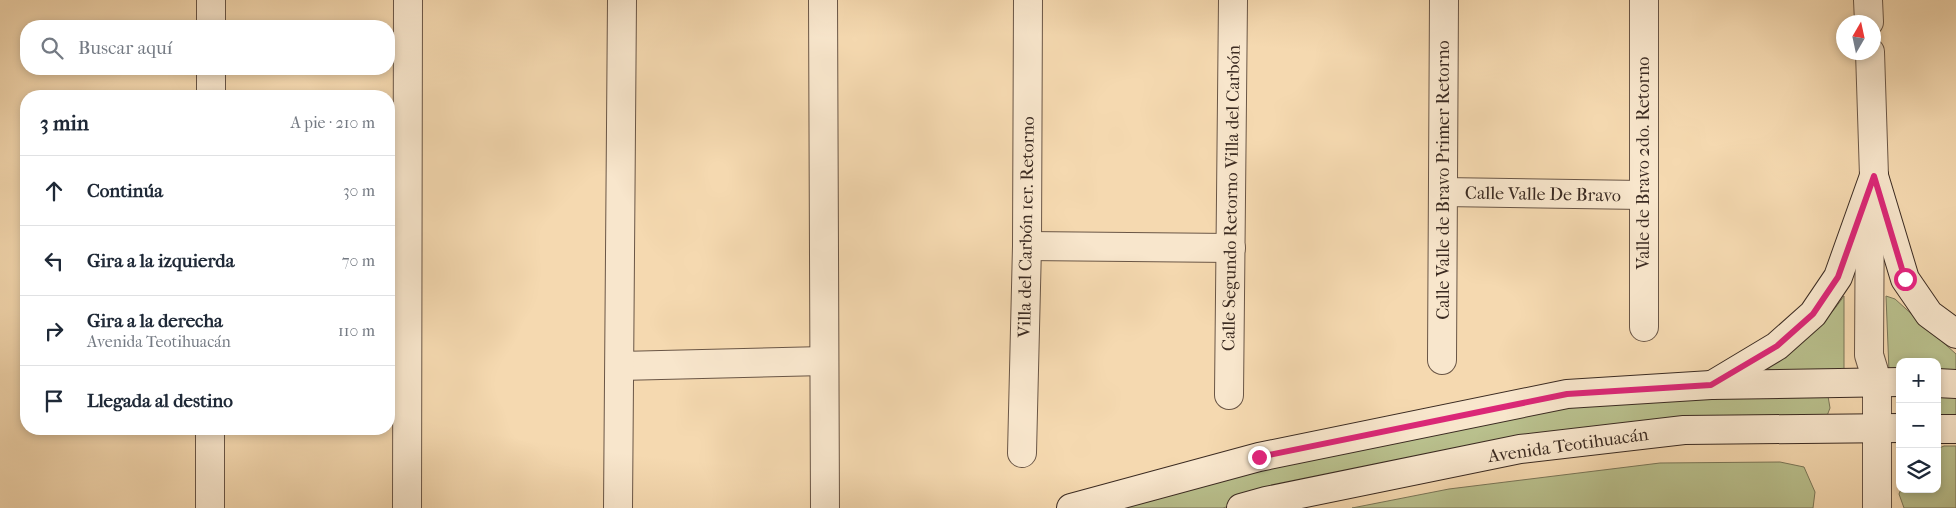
<!DOCTYPE html>
<html lang="es">
<meta charset="utf-8">
<style>
body{margin:0;font-family:"IM FELL French Canon",serif;background:#f2f2f3;color:#1f2937}
.controls{position:absolute;right:15px;bottom:15px;display:grid;overflow:hidden;border-radius:10px;box-shadow:0 2px 8px #0003}
.controls button{width:45px;height:45px;display:grid;place-items:center;padding:0;border:0;border-bottom:1px solid #e0e1e3;background:#fff;color:#1f2937;font:25px sans-serif}
.compass{position:absolute;left:1836px;top:15px;width:45px;height:45px;border-radius:50%;background:#fff;box-shadow:0 2px 8px #0003;rotate:9deg}
.stop{position:absolute;width:15px;height:15px;margin:-11px;border:4px solid #db2777;border-radius:50%;background:#fff}
.stop.end{background:#db2777;border-color:#fff;box-shadow:0 1px 5px #0008}
.list{margin:0;padding:0;list-style:none}
h2{display:flex;justify-content:space-between;align-items:center;height:65px;margin:0;padding:0 20px;font-size:21px}
h2 small{font-size:16px;font-weight:400;color:#747a83}
.list li{display:grid;grid-template-columns:32px 1fr auto;gap:15px;align-items:center;box-sizing:border-box;height:70px;padding:0 20px;border-top:1px solid #e0e1e3}
.list b{display:block;font-size:19px;white-space:nowrap}
.list p{margin:0;font-size:16px;white-space:nowrap;color:#747a83}
.list em{font-size:16px;font-style:normal;color:#747a83}
.icon{flex:none;width:28px;height:28px;fill:none;stroke:currentColor;stroke-width:2;stroke-linecap:round;stroke-linejoin:round}
.map{position:relative;flex:none;width:1956px;height:508px;overflow:hidden}
.search{position:absolute;background:#fff;box-shadow:0 2px 8px #0003;left:20px;top:20px;width:375px;height:55px;display:flex;align-items:center;gap:12px;box-sizing:border-box;padding:0 18px;border-radius:20px;color:#747a83;font-size:19px}
.panel{position:absolute;background:#fff;box-shadow:0 2px 8px #0003;left:20px;top:90px;width:375px;height:345px;border-radius:20px}
.map>svg:first-child{display:block}
</style>
<div class="map">
<svg width="1956" height="508" viewBox="0 0 1956 508">
<rect width="100%" height="100%" fill="#f5d9b0"/>
<filter id="stains"><feTurbulence type="fractalNoise" baseFrequency=".004" numOctaves="4"/><feColorMatrix values="0 0 0 0 .2 0 0 0 0 .09 0 0 0 0 .02 0 0 0 .5 -.17"/></filter>
<radialGradient id="worn" r=".72"><stop offset=".6" stop-color="#630" stop-opacity="0"/><stop offset="1" stop-color="#630" stop-opacity=".3"/></radialGradient>
<g fill="#b9c08d" stroke="#7a7658">
<path d="M1844,296V370L1787,373L1764,368C1796,348 1823,327 1844,296Z"/>
<polygon points="1886,296 1895,299 1956,354 1956,378 1937,377 1937,362 1900,362 1900,375 1889,371"/>
<polygon points="1814,389 1828,396 1830,408 1825,421 1289,488 1223,508 1109,508 1213,476 1570,402"/>
<polygon points="1937,391 1956,391 1956,419 1937,417"/>
<polygon points="1944,446 1956,446 1956,508 1904,508 1899,494 1901,489 1937,489 1937,449"/>
<polygon points="1780,462 1804,467 1815,492 1813,508 1352,508 1449,489 1660,463"/>
</g>
<g fill="none" stroke-linecap="round" stroke-linejoin="round">
<defs>
<g id="minor">
<polyline points="823,0 825,508"/>
<polyline points="1644,0 1644,327"/>
<polyline points="211,26 211,0"/>
<polyline points="211,96 211,69"/>
<polyline points="1443,192 1642,195"/>
<polyline points="1027,246 1231,248"/>
<polyline points="1442,360 1444,0"/>
<polyline points="620,366 824,361"/>
<polyline points="1229,395 1233,0"/>
<polyline points="1022,453 1027,246 1028,0"/>
<polyline points="210,508 210,429"/>
<polyline points="407,508 408,0"/>
<polyline points="618,508 622,0"/>
</g>
<g id="tertiary">
<polyline points="1868,0 1869,22"/>
<polyline points="1870,52 1874,176 1877,201"/>
<polyline points="1870,193 1869,355 1877,381 1877,508"/>
</g>
<g id="secondary">
<polyline points="1874,176 1905,279 1929,314 1956,334"/>
<polyline points="1937,383 1956,384"/>
<polyline points="1712,385 1777,346 1813,314 1838,277 1874,176"/>
<polyline points="1937,429 1956,429"/>
<polyline points="1071,508 1259,457 1567,394 1711,385 1900,382"/>
<polyline points="1241,508 1266,501 1520,449 1684,430 1900,428"/>
</g>
</defs>
<use href="#minor" stroke="#6a5646" stroke-width="30"/>
<use href="#tertiary" stroke="#6a5646" stroke-width="30"/>
<use href="#secondary" stroke="#3b2b22" stroke-width="30"/>
<use href="#minor" stroke="#f8e6cc" stroke-width="28"/>
<use href="#tertiary" stroke="#f8e6cc" stroke-width="28"/>
<use href="#secondary" stroke="#f8e6cc" stroke-width="28"/>
</g>
<g fill="none" stroke-linecap="round" stroke-linejoin="round">
<polyline stroke="#db2777" stroke-width="6" points="1259,457 1567,394 1711,385 1777,346 1813,314 1838,277 1874,176 1905,279"/>
</g>
<g text-anchor="middle" stroke-width="4.5" stroke-linejoin="round" paint-order="stroke">
<g font-size="18" fill="#3b2b22" stroke="#f8e6cc">
<text transform="translate(1643 163) rotate(-90)" y="6">Valle de Bravo 2do. Retorno</text>
<text transform="translate(1443 180) rotate(-90)" y="6">Calle Valle de Bravo Primer Retorno</text>
<text transform="translate(1543 194) rotate(1)" y="6">Calle Valle De Bravo</text>
<text transform="translate(1231 198) rotate(-89)" y="6">Calle Segundo Retorno Villa del Carbón</text>
<text transform="translate(1026 227) rotate(-89)" y="6">Villa del Carbón 1er. Retorno</text>
<text transform="translate(1568 445) rotate(-8)" y="6">Avenida Teotihuacán</text>
</g>
</g>
<rect width="100%" height="100%" filter="url(#stains)"/>
<rect width="100%" height="100%" fill="url(#worn)"/>
</svg>
<div class="controls">
<button>+</button>
<button>−</button>
<button><svg class="icon" aria-label="layers" viewBox="0 0 24 24"><path d="M12 4l9 5-9 5-9-5zM3 14l9 5 9-5"/></svg></button>
</div>
<svg class="compass" viewBox="-18 -18 36 36"><path d="M0-13l5 13h-10z" fill="#e53935"/><path d="M0 13l5-13h-10z" fill="#747a83"/></svg>
<div class="stop" style="left:1905px;top:279px"></div>
<div class="stop end" style="left:1259px;top:457px"></div>
<div class="search"><svg class="icon" aria-label="search" viewBox="0 0 24 24"><circle cx="10" cy="10" r="6"/><path d="M15 15l6 6"/></svg>Buscar aquí</div>
<section class="panel">
<h2>3 min<small>A pie · 210 m</small></h2>
<ul class="list">
<li><svg class="icon" aria-label="ahead" viewBox="0 0 24 24"><path d="M12 20V5M6 11l6-6 6 6"/></svg><div><b>Continúa</b></div><em>30 m</em></li>
<li><svg class="icon" aria-label="left" viewBox="0 0 24 24"><path d="M17 20v-9H6M10 6l-5 5 5 5"/></svg><div><b>Gira a la izquierda</b></div><em>70 m</em></li>
<li><svg class="icon" aria-label="right" viewBox="0 0 24 24"><path d="M7 20v-9h11M14 6l5 5-5 5"/></svg><div><b>Gira a la derecha</b><p>Avenida Teotihuacán</p></div><em>110 m</em></li>
<li><svg class="icon" aria-label="arrive" viewBox="0 0 24 24"><path d="M6 21V4h12l-3 4 3 4H6"/></svg><div><b>Llegada al destino</b></div></li>
</ul>
</section>
</div>
